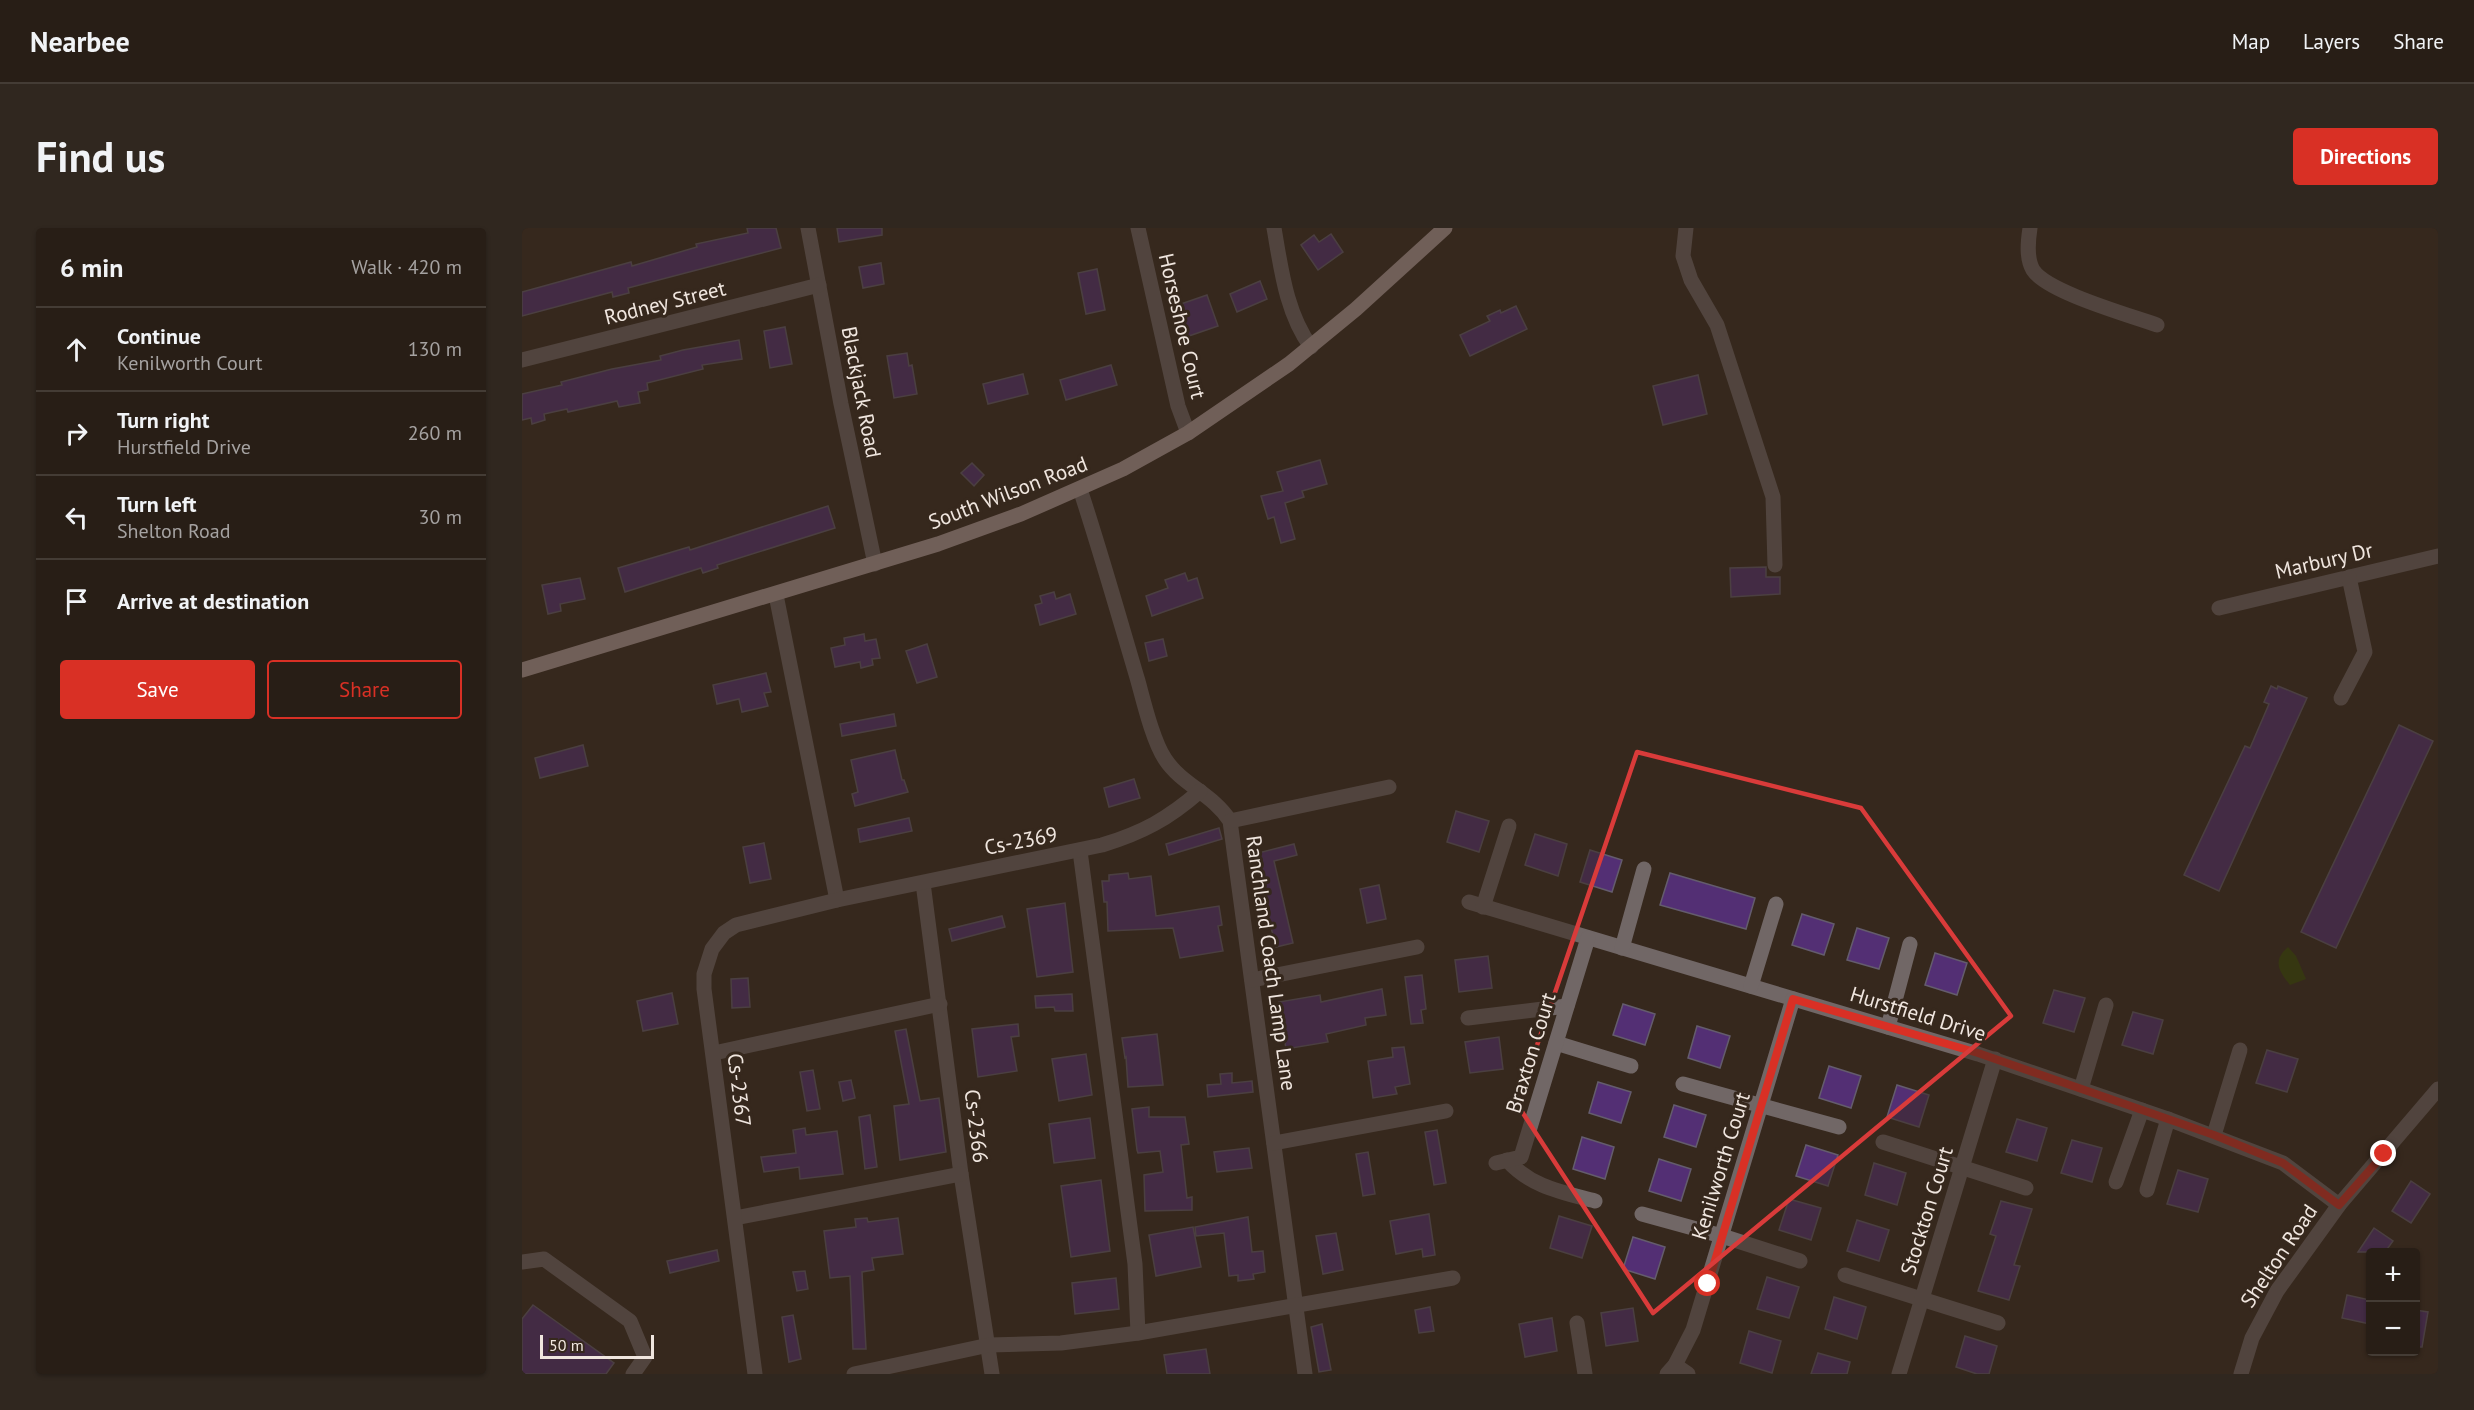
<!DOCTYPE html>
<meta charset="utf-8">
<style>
body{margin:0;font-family:"PT Sans",sans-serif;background:#30271f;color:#f1f3f6}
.controls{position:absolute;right:18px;bottom:18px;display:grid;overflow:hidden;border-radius:6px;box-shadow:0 2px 4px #0004}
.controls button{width:54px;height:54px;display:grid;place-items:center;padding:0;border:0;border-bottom:2px solid #443c35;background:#281e16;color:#f1f3f6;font:30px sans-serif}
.scale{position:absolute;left:18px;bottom:15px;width:114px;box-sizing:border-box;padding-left:6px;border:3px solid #f0e6df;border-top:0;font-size:16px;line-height:21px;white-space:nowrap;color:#f0e6df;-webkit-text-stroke:4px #36281d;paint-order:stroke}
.stop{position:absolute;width:18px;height:18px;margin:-14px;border:4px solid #d93025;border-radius:50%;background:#fff}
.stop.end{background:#d93025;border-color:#fff;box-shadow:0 2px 6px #0008}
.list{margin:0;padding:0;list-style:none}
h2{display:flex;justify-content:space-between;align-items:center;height:78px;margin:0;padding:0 24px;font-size:26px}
h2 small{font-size:20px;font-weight:400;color:#a5a2a1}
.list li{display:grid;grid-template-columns:39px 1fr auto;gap:18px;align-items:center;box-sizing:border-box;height:84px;padding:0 24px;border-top:2px solid #443c35}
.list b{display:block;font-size:22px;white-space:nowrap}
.list p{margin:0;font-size:20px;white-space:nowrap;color:#a5a2a1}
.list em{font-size:20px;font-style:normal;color:#a5a2a1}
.actions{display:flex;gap:12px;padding:18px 24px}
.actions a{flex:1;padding:14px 0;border:2px solid #d93025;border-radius:6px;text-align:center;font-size:21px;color:#d93025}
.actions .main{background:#d93025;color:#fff}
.icon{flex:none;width:33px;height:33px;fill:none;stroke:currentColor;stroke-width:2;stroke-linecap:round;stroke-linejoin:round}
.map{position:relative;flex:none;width:1916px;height:1146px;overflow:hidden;border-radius:6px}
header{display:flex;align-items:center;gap:36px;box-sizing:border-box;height:84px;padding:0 30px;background:#281e16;border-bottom:2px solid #443c35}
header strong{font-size:28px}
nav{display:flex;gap:33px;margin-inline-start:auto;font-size:21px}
.intro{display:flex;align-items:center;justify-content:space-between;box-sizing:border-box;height:144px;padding:0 36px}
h1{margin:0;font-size:42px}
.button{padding:15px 27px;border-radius:6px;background:#d93025;color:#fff;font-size:21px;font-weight:700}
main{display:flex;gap:36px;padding:0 36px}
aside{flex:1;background:#281e16;border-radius:6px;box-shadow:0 2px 4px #0004}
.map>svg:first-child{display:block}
</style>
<header>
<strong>Nearbee</strong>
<nav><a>Map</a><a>Layers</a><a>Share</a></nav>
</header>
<div class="intro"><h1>Find us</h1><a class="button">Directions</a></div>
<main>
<aside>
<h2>6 min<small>Walk · 420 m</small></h2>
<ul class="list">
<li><svg class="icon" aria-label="ahead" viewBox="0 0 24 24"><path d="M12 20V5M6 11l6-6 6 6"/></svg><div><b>Continue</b><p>Kenilworth Court</p></div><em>130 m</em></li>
<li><svg class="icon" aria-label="right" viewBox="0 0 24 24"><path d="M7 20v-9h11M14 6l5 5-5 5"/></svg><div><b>Turn right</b><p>Hurstfield Drive</p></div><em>260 m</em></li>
<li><svg class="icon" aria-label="left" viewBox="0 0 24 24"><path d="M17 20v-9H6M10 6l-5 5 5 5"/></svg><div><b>Turn left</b><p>Shelton Road</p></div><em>30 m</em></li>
<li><svg class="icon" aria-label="arrive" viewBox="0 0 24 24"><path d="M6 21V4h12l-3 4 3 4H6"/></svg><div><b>Arrive at destination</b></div></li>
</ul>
<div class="actions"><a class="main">Save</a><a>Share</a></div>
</aside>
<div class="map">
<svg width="1916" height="1146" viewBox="0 0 1916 1146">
<rect width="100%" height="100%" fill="#36281d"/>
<path fill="#364a04" d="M1766,719L1774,728L1784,751L1768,757C1757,743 1750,733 1766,719Z"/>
<g fill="#532f74" stroke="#645c6d" stroke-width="1.5">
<polygon points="225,0 254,0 259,20 106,60 107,65 91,69 90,64 0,88 0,64 109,34 110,38 175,19 174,16 226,5"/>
<polygon points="315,0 360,0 360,7 317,14"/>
<polygon points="809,6 821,24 796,42 779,17 792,7 797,14"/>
<polygon points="359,35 362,56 341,60 337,39"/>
<polygon points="575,41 583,82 564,86 556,45"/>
<polygon points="738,53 745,71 715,84 708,66"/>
<polygon points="685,67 696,98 664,109 653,78"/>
<polygon points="994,78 1005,101 948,128 938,107 968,93 965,88 978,82 979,85"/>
<polygon points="263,99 270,136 248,140 242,103"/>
<polygon points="217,112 220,131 180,137 181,141 125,155 126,162 116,164 118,175 97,179 95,173 46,184 45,181 22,186 23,192 10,196 9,190 0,192 0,166 40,157 39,154 90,141 139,132 138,128 161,122"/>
<polygon points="385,125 387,138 390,137 395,166 372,170 365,128"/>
<polygon points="589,137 595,157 544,172 538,152"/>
<polygon points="501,146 506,166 466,176 461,156"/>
<polygon points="1176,147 1185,186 1141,197 1131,158"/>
<polygon points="798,232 805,256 780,263 782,269 763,275 773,311 759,315 752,289 746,291 739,268 761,263 755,244"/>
<polygon points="450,235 462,247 452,258 439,245"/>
<polygon points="306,278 313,300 195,337 196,340 181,345 179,340 103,364 96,340 167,319 168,322"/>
<polygon points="1244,339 1244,349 1258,349 1258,366 1209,369 1208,340"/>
<polygon points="663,345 666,353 675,350 681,370 630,388 624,368 646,360 643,352"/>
<polygon points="58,350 63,371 38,376 39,383 26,386 20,357"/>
<polygon points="532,364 534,371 548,366 554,386 518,397 513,377 520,375 518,368"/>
<polygon points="342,406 343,413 354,411 358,430 350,431 351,437 339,440 338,434 313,439 309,420 323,417 322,410"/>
<polygon points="641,411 645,428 627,433 623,415"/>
<polygon points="405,416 415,449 395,455 384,423"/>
<polygon points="244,445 249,464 242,465 246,478 220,484 217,471 195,476 191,457"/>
<polygon points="1749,458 1755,461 1756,458 1785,470 1697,663 1662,647 1723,518 1728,520 1747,476 1742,474"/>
<polygon points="372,486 374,498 320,508 318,496"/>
<polygon points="1877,497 1911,513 1814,720 1779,704"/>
<polygon points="61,517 66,538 18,550 13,530"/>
<polygon points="373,522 380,552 382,552 386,564 333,578 330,566 336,564 329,532"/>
<polygon points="612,551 618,570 587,579 582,560"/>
<polygon points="934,583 967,593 957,624 925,614"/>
<polygon points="387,590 390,603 338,614 336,601"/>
<polygon points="697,600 700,611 647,627 644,616"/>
<polygon points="1013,606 1045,616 1036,648 1003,637"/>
<polygon points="242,615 249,651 228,655 221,619"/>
<polygon points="772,616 775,627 752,633 771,715 754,719 740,664 736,625"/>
<polygon points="1068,622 1100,632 1090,664 1058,654"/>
<polygon points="606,645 607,651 629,648 634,688 697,678 700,697 696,698 701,723 658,730 651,700 586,703 585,674 582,674 580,653 587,653 587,647"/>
<polygon points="1148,645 1233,670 1224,701 1138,677"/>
<polygon points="857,657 864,691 845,695 838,661"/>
<polygon points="543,675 551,744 515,749 505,681"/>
<polygon points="1280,686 1312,696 1302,727 1270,717"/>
<polygon points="480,688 483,699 430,713 427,701"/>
<polygon points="1335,700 1367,710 1357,741 1325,732"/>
<polygon points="1413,725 1445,735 1435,767 1403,757"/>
<polygon points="966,728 970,760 937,764 933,732"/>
<polygon points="900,747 904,781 899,782 901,795 889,796 883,749"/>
<polygon points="226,750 228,779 210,780 209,751"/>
<polygon points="860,761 864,787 843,790 844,797 804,806 806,814 764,821 757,774 798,767 799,774"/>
<polygon points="1532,762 1563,770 1552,804 1521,795"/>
<polygon points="150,765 156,796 121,803 115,773"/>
<polygon points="550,766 551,783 533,783 532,779 514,780 513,768"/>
<polygon points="1101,776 1133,786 1123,817 1091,807"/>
<polygon points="1611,784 1641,792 1631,826 1600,817"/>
<polygon points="496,796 497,808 489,809 495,843 456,849 450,801"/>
<polygon points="1175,798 1208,808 1198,840 1166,830"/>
<polygon points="384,801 398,873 417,870 424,924 378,932 372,878 387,876 373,803"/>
<polygon points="635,806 641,857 606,859 604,829 603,830 600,810"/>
<polygon points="977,809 981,841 948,845 943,814"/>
<polygon points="882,819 888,856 873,859 875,866 851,870 846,833 871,829 870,820"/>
<polygon points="1745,822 1776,831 1765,864 1734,855"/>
<polygon points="564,826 570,867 537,873 530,831"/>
<polygon points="1307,838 1339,848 1329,880 1297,870"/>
<polygon points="291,842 298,881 285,883 278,844"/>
<polygon points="710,845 710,855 730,853 731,864 686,869 685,857 699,856 698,846"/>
<polygon points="329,852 333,870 321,873 317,854"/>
<polygon points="1076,854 1109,864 1099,895 1067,885"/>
<polygon points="1375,857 1407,867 1397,899 1365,889"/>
<polygon points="1152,877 1184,887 1174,919 1142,909"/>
<polygon points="627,879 627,889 663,889 667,916 659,917 665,970 670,969 670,982 623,983 622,947 641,944 638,923 616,925 615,922 610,881"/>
<polygon points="348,887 355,939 343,941 337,889"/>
<polygon points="568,890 573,930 532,935 527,896"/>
<polygon points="1495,891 1525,900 1515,933 1484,924"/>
<polygon points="283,900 284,907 315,903 321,946 278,951 277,939 242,944 239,929 274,925 271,902"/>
<polygon points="915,902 924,955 912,957 903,904"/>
<polygon points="1060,909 1092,919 1083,951 1051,941"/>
<polygon points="1550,912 1580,920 1570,954 1539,945"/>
<polygon points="1284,917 1316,927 1306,958 1274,948"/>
<polygon points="727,920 730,940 695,944 692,924"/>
<polygon points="846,924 853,966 841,968 834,926"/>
<polygon points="1137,931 1169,941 1159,973 1127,963"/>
<polygon points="1352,935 1384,945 1375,977 1343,967"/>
<polygon points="1656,942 1686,951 1676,984 1645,976"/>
<polygon points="579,952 588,1023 549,1029 539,958"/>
<polygon points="1889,953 1908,966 1889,995 1870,983"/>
<polygon points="1267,971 1299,980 1289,1012 1257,1002"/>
<polygon points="1479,973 1510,981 1492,1037 1498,1038 1487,1072 1456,1063 1474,1008 1468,1006"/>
<polygon points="907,986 913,1027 901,1029 900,1021 874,1026 868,993"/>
<polygon points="1037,988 1070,998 1060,1030 1028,1020"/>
<polygon points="726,989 730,1024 741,1023 743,1044 731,1046 732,1051 716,1053 716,1047 707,1048 702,1005 674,1008 673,999"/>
<polygon points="345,990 346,994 376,990 381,1026 350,1030 352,1042 340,1044 344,1121 331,1121 328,1048 308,1050 302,1003 334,999 333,991"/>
<polygon points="1335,992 1367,1002 1357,1033 1325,1023"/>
<polygon points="671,999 679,1039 634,1048 627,1007"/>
<polygon points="1852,1000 1871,1013 1863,1024 1836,1024"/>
<polygon points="814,1005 821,1042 801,1046 794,1008"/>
<polygon points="1111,1009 1143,1019 1133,1051 1101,1041"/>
<polygon points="195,1022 197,1033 148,1045 145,1033"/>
<polygon points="283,1043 286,1061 275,1063 271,1044"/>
<polygon points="1245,1049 1277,1059 1267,1090 1235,1081"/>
<polygon points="594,1050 597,1081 553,1086 550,1055"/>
<polygon points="1825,1067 1848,1072 1848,1096 1820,1090"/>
<polygon points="1312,1069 1344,1079 1335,1111 1303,1101"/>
<polygon points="11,1077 92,1135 84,1146 0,1146 0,1091"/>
<polygon points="908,1079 912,1103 897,1105 893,1082"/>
<polygon points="1111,1080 1116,1113 1084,1118 1079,1085"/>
<polygon points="1893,1082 1906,1084 1900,1119 1893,1119"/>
<polygon points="271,1087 279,1131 267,1134 260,1089"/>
<polygon points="1030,1090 1035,1123 1003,1129 997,1096"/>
<polygon points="800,1096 809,1142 797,1144 789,1099"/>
<polygon points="1227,1103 1259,1113 1250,1145 1218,1135"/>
<polygon points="1443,1108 1475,1118 1467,1146 1455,1146 1434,1139"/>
<polygon points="684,1121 688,1146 645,1146 642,1127"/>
<polygon points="1296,1125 1328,1134 1325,1146 1289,1146"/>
</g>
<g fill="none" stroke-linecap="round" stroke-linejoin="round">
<g stroke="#716766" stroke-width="15">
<polyline points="286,0 319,176 353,336"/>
<polyline points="616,0 656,178 666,205"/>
<path d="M752,0C759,40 764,85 789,119"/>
<polyline points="1164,0 1161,28 1169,52 1195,97 1251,269 1253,337"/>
<path d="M1508,0C1506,13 1504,30 1511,42C1525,64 1607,87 1635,97"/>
<polyline points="0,132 297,57"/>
<path d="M558,261C579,325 597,389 616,453C622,475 631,513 643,531C660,557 691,566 708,593L783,1146"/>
<polyline points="254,367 315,672"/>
<polyline points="1697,380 1916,328"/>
<polyline points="1819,470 1843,424 1827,349"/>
<polyline points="708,593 867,559"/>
<polyline points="558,623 613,1036 616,1105"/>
<polyline points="401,655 439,946 470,1146"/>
<polyline points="947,674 1456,826 1646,891 1761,935 1817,977"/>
<polyline points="961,679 987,598"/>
<polyline points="1100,720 1122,641"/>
<polyline points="730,752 895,719"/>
<polyline points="1229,758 1254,676"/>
<polyline points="946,790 1045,778"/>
<polyline points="1366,799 1388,716"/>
<polyline points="1034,815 1109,838"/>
<polyline points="192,825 418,776"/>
<polyline points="1161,856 1317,899"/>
<polyline points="1559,861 1584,777"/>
<polyline points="1692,907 1718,822"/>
<polyline points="1361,914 1504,960"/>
<polyline points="752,915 924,883"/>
<path d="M985,932C1009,959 1039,964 1073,973"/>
<polyline points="974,935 999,929 1066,710"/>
<polyline points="1594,954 1620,882"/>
<polyline points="1625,962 1646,891"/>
<polyline points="1120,986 1200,1008 1278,1033"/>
<polyline points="213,990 439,946"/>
<polyline points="0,1034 22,1031 108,1093 123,1129 111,1146"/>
<polyline points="1323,1047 1476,1095"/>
<polyline points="1055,1095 1063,1146"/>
<polyline points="1153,1137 1166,1146"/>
<path d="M233,1146L182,761V746L190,721L202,705L214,697L315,672L580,617C620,605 646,591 678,563"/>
<polyline points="332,1146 467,1117 539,1115 616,1105 931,1050"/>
<polyline points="1145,1146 1153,1137 1171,1102 1271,771"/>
<polyline points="1377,1146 1473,831"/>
<polyline points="1719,1146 1730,1110 1755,1063 1817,977 1916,861"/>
</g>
<polyline stroke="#b6a2a0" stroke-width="15" points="0,442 416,316 499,286 601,241 666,205 767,136 834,81 923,0"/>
</g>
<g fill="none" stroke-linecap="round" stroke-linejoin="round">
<polyline stroke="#d93025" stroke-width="8" points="1186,1056 1271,771 1456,825 1692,907 1761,935 1817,977 1862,926"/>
</g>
<path d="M0 0H1916V1146H0ZM1115,524L1339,580L1489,788L1131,1085L995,876Z" fill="#36281d" fill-opacity=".55" fill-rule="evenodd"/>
<path fill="none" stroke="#d93b3a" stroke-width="4.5" stroke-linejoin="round" d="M1115,524L1339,580L1489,788L1131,1085L995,876Z"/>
<g text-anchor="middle" stroke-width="6" stroke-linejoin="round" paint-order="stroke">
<g font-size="21" fill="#f0e6df" stroke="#36281d">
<text transform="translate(143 75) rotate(-14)" y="7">Rodney Street</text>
<text transform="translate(660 98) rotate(77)" y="7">Horseshoe Court</text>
<text transform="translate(339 164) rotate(79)" y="7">Blackjack Road</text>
<text transform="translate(486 265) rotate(-21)" y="7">South Wilson Road</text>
<text transform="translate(1802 333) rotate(-13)" y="7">Marbury Dr</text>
<text transform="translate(499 613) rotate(-11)" y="7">Cs-2369</text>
<text transform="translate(749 735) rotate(82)" y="7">Ranchland Coach Lamp Lane</text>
<text transform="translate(1396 786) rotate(17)" y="7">Hurstfield Drive</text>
<text transform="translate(1009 825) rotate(-73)" y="7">Braxton Court</text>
<text transform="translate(217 862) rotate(83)" y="7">Cs-2367</text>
<text transform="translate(454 898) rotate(83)" y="7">Cs-2366</text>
<text transform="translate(1199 938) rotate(-73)" y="7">Kenilworth Court</text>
<text transform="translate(1405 983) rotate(-73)" y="7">Stockton Court</text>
<text transform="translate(1757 1028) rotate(-56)" y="7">Shelton Road</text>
</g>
</g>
</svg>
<div class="controls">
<button>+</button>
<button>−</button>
</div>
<div class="scale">50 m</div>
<div class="stop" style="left:1186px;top:1056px"></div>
<div class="stop end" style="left:1862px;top:926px"></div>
</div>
</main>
